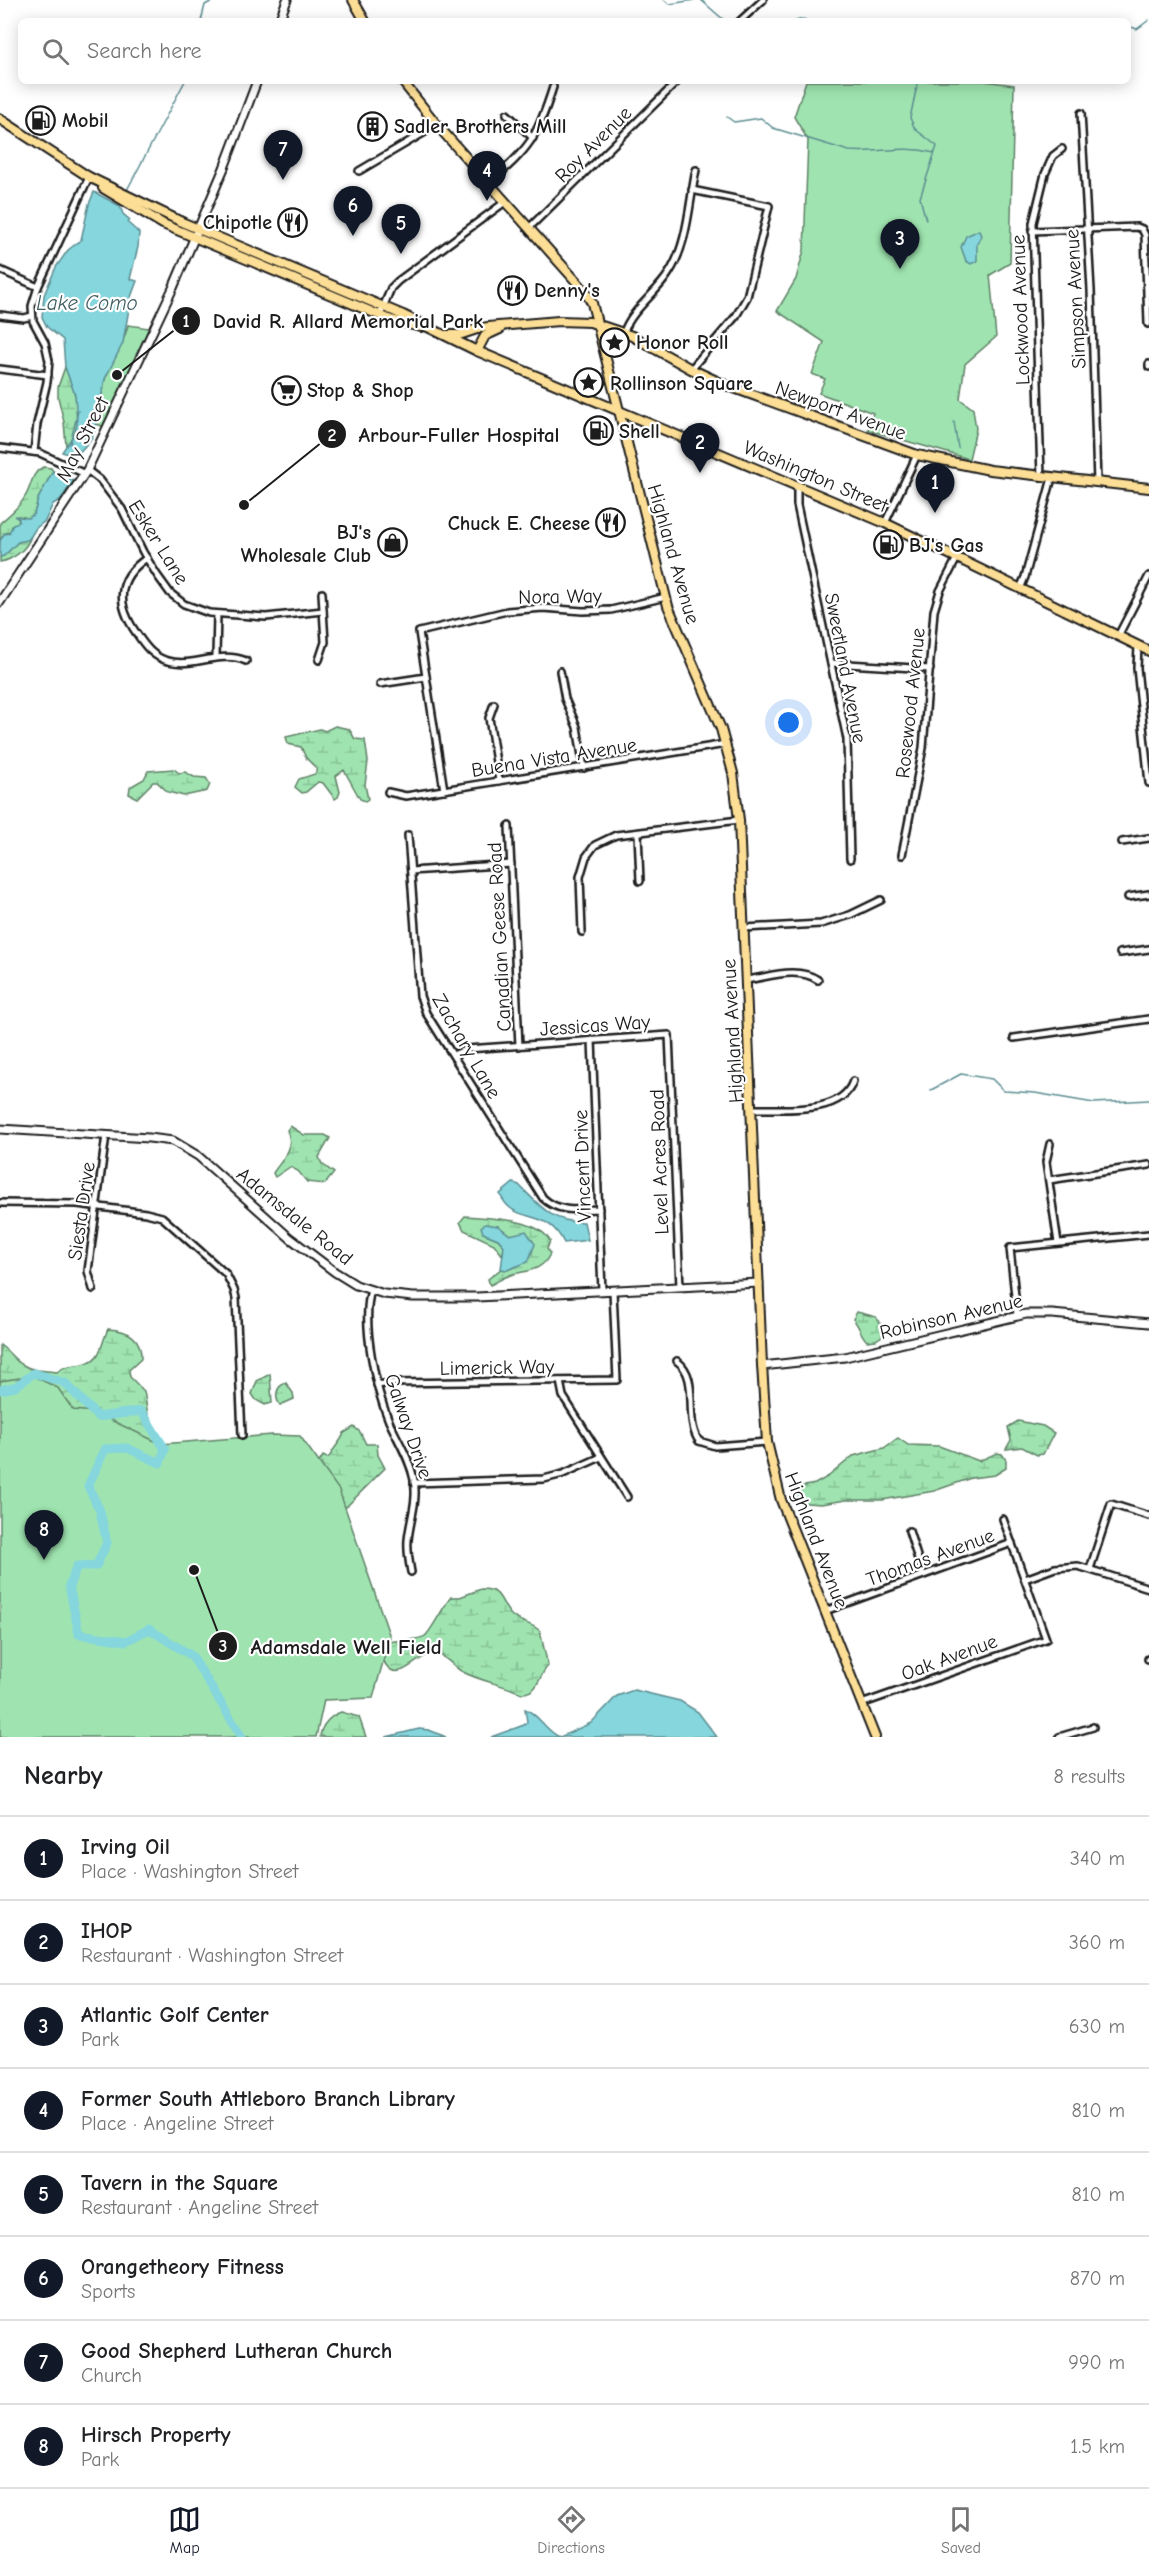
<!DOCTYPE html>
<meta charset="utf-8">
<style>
body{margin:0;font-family:"Comic Neue",sans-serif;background:#f6f6f6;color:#202124}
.you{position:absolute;left:789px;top:723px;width:21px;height:21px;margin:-15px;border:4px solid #fff;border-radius:50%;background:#1a73e8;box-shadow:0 0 0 9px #1a73e833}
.badge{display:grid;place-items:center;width:39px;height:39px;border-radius:50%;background:#111827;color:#fff;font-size:20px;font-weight:700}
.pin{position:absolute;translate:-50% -50px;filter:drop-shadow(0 2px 3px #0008)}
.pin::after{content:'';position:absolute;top:32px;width:21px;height:18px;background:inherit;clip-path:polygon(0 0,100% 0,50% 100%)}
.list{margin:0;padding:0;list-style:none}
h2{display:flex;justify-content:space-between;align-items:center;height:78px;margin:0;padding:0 24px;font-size:26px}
h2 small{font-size:20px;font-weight:400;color:#757577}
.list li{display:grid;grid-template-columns:39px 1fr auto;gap:18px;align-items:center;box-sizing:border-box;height:84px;padding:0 24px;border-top:2px solid #e0e0e0}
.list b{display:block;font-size:22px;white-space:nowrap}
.list p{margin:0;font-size:20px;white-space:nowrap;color:#757577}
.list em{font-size:20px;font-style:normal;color:#757577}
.icon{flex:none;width:33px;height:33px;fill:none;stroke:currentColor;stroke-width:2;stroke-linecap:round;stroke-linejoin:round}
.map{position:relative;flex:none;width:1149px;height:1737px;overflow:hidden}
.search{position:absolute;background:#fff;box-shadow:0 3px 15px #0003;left:18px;right:18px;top:18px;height:66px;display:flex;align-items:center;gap:15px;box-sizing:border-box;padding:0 21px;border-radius:9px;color:#757577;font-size:22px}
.sheet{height:750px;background:#fff}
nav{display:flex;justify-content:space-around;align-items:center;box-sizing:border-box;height:84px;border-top:2px solid #e0e0e0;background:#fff;font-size:16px;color:#757577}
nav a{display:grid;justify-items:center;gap:3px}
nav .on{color:#111827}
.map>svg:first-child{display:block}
</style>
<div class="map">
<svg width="1149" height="1737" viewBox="0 0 1149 1737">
<defs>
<pattern id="wetland-marsh" width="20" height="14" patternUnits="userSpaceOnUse" patternTransform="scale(1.5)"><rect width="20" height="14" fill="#9fe4b0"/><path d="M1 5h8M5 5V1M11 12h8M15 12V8" fill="none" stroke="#88c397"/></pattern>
</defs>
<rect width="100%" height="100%" fill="#fff"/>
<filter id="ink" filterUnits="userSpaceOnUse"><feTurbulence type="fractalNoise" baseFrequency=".0167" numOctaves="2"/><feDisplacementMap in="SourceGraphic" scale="12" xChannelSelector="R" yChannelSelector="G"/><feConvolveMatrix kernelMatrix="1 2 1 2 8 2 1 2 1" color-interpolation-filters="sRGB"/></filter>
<g filter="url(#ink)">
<g fill="url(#wetland-marsh)" stroke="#5e8066" stroke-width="1.5">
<path d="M65,367C75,390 88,426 66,446L64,422L58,397V387Z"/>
<path d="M43,467L51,468L53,471L38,499L34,514L28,518L18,516L19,523L13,524L11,531L4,534L0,541V523C9,515 20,507 26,495C32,485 31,473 43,467Z"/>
<path d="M31,536C27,549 13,560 0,562V557C9,554 10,548 16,543C21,539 26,540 31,536Z"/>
<polygon points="335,726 349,729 355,739 365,740 368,761 365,785 368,799 365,801 360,799 344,770 336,776 340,792 338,797 335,799 323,783 318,782 306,792 302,793 295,787 299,779 315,774 317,769 306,758 301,747 288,744 286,737 320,729 325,731"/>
<polygon points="174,769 179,773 185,772 194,777 206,778 210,784 207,791 184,796 168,792 157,782 153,782 137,798 129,794 130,787 144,779 148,771"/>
<path d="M290,1126L304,1135H325L330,1138L319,1157L322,1164L334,1173L325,1184L307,1182L298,1171L290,1167L275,1177L273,1173C284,1156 295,1151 287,1130Z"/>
<path d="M465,1216C489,1218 538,1218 550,1241L547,1249L550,1254C543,1269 532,1270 518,1273C508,1274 499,1281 490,1285L488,1279L501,1269L507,1270L522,1264L515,1235H510L498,1226L483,1233L498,1239L504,1246L503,1256L494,1244L464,1230L460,1222Z"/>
<path d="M857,1312L876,1317L886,1333L876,1340L867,1341C861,1336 860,1327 853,1319Z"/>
<path d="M108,1329C128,1330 142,1337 141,1359L129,1370L130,1377L144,1391L148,1415L161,1437L165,1454L0,1392V1345C9,1351 14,1360 23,1365C34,1372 46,1370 57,1372C68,1361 87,1369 97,1356C102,1349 104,1337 108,1329Z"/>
<polygon points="270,1374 272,1403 265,1405 256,1400 252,1394 257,1381"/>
<path d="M286,1383L293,1393L294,1399L280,1405C274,1397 276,1386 286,1383Z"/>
<polygon points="1018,1421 1043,1426 1054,1433 1043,1454 1037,1455 1022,1447 1006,1449 1011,1440 1008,1427"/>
<path d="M354,1427L360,1432L366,1444H377L378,1455L385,1468L326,1527L317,1466L323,1456L327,1458L330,1456C334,1447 341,1442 344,1433Z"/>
<polygon points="898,1438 908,1445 939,1446 979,1461 997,1453 1002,1454 1006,1460 1006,1468 995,1475 971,1478 934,1491 882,1500 846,1500 821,1504 794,1502 792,1496 795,1488 815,1484 829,1476 853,1456 884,1448"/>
<path d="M481,1589C503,1589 499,1602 511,1615C520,1623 532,1623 540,1631L548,1666C538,1676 539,1694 521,1693C502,1684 479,1681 461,1671C453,1666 446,1657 438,1654C420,1649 401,1686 386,1665C381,1658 382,1651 384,1643C393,1640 418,1641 425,1636C430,1633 444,1605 451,1597H460Z"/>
<path d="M341,1712L359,1717L366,1737H320C321,1725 330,1716 341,1712Z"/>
</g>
<g fill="#9fe4b0" stroke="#5e8066" stroke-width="1.5">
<polygon points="806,81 984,81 1014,85 1010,263 990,275 996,337 965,364 960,399 973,409 976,429 969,459 868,430 873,413 819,393 825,379 812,374 824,342 777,311 796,279 804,250 808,140 794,117"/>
<path d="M128,325L149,328L104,427L97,424C100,408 101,392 106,377C112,358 124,344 128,325Z"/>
<polygon points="33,1376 58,1388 73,1410 94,1412 161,1444 272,1435 300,1436 339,1490 390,1637 373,1698 324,1700 316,1737 0,1737 0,1381"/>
</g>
<g fill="#85d6dd" stroke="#5b8c90" stroke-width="1.5">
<polygon points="94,192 120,206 123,214 130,220 128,223 139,233 138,247 130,279 137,281 131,297 123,343 105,379 94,432 92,438 75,457 62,452 75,433 77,423 75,395 65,367 63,340 47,327 42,317 44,295 56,267 68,250 81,240 89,204"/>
<polygon points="979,230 981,236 977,244 977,261 971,264 966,261 961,247 966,236"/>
<polygon points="53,471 73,480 73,482 60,500 53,504 45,521 36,528 31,536 28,540 18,542 4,556 0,557 0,541 4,534 9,533 13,524 19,522 19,519 14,516 28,518 34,514 38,499"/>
<path d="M513,1183L519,1185C540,1206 552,1223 584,1222L588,1240L564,1243C546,1205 514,1227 500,1194Z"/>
<polygon points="485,1224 498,1226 510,1235 526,1231 535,1244 528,1262 507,1270 501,1269 504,1246 498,1239 483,1233 481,1227"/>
<path d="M634,1690L680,1701L698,1712L717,1737H491L524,1725L527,1722L525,1709C539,1714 546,1732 560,1737L591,1723L617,1696Z"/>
<polygon points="419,1729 429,1730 446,1737 386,1737"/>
</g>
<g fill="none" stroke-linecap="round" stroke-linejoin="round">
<g stroke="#5b8c90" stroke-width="1.5">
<polyline points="664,0 670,4 694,0"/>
<polyline points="701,0 725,21"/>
<polyline points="201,21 205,5 214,0"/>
<polyline points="796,21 803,19 808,21"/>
<polyline points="1128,26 1137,29 1149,20"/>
<polyline points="918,81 910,118 915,129 937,146 920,198 926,220"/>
<path d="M727,117L734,122L761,118L773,128L849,151C880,154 901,144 934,153"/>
<polyline points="127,190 185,81"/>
<polyline points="954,422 958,448"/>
<polyline points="70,444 78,411"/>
<polyline points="931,1090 961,1074 992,1079 1004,1091 1035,1093 1094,1103 1149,1100"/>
</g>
<polyline stroke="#85d6dd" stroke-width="9" points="0,1390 15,1387 34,1373 65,1383 98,1417 141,1411 165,1449 160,1463 127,1448 105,1449 88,1486 100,1511 107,1543 96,1566 77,1566 69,1586 79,1634 126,1641 149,1629 192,1656 242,1737"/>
<defs>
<g id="street">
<polyline points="740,21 763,0"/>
<polyline points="1081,113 1091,290 1097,483"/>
<polyline points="507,114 533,138"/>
<polyline points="359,171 437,125"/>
<path d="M489,183C530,148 537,138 553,87"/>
<polyline points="529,228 678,81"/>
<polyline points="1032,231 1137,227 1142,229 1145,235 1148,324"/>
<polyline points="0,270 38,287"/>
<polyline points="0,315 24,318 32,316"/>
<polyline points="380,315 391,288 398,281 505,202"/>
<path d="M624,332C632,309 656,294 669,273C688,244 689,203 696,170"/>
<polyline points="1149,364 1149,367"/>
<polyline points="0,369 48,375"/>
<polyline points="691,369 736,316 747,297 769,206 692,190"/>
<polyline points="0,448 40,453 85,474"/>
<polyline points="34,452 37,424 47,382 49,361 45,343 33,321 32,306 38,287 89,177"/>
<polyline points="87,470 100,480 122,509 143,552 157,575 170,593 184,604 209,613 266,617 323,611"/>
<polyline points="1041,477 1033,223 1045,174 1053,156 1062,149"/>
<polyline points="797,486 797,505 847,739 850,859"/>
<polyline points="885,523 917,455"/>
<path d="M147,558C115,579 117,606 137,634C145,646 153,657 168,661C194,668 219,650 246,661"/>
<polyline points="1020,589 1025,577 1052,478"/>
<polyline points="1118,636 1149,576"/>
<polyline points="1138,646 1137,668 1149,783"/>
<polyline points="216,657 217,614"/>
<polyline points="319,660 325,642 322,593"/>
<polyline points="831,663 930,669"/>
<polyline points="560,671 565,699 577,727 584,768"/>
<polyline points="380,684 426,677"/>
<polyline points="494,704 489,718 499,781"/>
<polyline points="444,790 419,632 507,611 543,608 583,611 611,610 666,597"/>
<polyline points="388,792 406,796 726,744"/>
<polyline points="509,826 519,1046"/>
<polyline points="638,833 640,881"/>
<path d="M408,835L420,996L426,1013L543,1198C559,1213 578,1210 599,1209"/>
<polyline points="1122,842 1149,838"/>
<polyline points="902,855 923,748 934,611 940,591 957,558"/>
<polyline points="411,871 511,864"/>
<polyline points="1128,897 1149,894"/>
<polyline points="744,928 821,924 850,915 881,900"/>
<polyline points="582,932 580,877 586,857 595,845 616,835 739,820"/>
<polyline points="1120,953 1149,949"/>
<path d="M746,980C769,977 797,966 818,980"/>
<polyline points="1014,1038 1149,1019"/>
<polyline points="592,1040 602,1291"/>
<polyline points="453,1055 467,1049 669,1035 680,1287"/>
<path d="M752,1109C781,1108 842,1116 853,1081"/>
<polyline points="1050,1144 1046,1162 1058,1243"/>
<polyline points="1049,1180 1149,1165"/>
<polyline points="0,1203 77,1204 146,1213 162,1217 226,1274 234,1290 236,1298 242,1435"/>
<polyline points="93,1289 88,1271 106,1135"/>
<path d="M371,1290C361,1323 376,1390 389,1421C398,1441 410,1459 414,1480C418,1501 410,1519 408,1540C407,1551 409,1561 411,1572"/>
<polyline points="1017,1315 1010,1248 1149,1234"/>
<path d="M677,1361C701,1378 683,1419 699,1441L715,1446L767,1442"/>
<polyline points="560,1381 563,1396 627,1497"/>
<polyline points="377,1385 391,1383 617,1380 613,1291"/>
<polyline points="414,1483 544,1479 563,1474 601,1457"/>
<polyline points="909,1531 923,1575"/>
<polyline points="1090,1569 1111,1504 1149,1516"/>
<polyline points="1025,1579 1055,1568 1078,1566 1149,1588"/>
<polyline points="825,1611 1012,1543"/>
<polyline points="1148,1659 1149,1659"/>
<polyline points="864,1703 1046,1639 1003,1519"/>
<polyline points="1059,1737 1093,1727"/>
</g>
<g id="secondary">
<polyline points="279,21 287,0"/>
<polyline points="0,602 87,470 173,288 224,168 257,81"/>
<polyline points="0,1129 149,1138 173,1141 198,1156 290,1238 335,1272 356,1285 384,1294 413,1297 477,1297 759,1283"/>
<polyline points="762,1366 845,1357 1026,1314 1052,1314 1149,1323"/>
</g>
<g id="primary">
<polyline points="353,0 365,21"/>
<polyline points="402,81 437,125 584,290 592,303 668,606 721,729 733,773 739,820 762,1365 767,1442 781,1500 875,1737"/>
<polyline points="0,119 92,179"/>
<polyline points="89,177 184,223 403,315 477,351 885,523 1149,651"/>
<polyline points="103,188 163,224 391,320 421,327"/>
<polyline points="447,335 459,335 480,328 498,326 559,321 590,322 632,336 691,369 723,384 917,455 990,470 1149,488"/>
<polyline points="477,351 485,336 500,329"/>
</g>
</defs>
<use href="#street" stroke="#1c1c1c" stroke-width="10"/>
<use href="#secondary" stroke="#1c1c1c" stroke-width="11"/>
<use href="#primary" stroke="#1c1c1c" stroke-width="12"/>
<use href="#street" stroke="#fff" stroke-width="5"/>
<use href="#secondary" stroke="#fff" stroke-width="7"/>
<use href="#primary" stroke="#fcde96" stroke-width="8"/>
</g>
</g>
<defs>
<symbol id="fuel-ring" viewBox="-11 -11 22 22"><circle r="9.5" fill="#fff" stroke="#1c1c1c" stroke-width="1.5"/><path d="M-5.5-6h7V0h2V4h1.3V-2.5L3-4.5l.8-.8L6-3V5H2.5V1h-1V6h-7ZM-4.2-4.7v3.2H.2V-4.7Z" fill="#1c1c1c"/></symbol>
<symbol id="building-ring" viewBox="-11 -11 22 22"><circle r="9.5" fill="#fff" stroke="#1c1c1c" stroke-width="1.5"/><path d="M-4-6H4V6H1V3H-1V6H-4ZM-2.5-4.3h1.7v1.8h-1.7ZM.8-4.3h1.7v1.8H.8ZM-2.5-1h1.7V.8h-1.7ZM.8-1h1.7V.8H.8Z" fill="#1c1c1c"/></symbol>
<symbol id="restaurant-ring" viewBox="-11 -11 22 22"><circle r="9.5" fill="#fff" stroke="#1c1c1c" stroke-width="1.5"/><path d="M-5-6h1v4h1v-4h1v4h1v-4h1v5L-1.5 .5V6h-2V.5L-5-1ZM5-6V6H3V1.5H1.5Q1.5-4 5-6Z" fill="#1c1c1c"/></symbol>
<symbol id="sight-ring" viewBox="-11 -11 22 22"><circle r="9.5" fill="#fff" stroke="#1c1c1c" stroke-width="1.5"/><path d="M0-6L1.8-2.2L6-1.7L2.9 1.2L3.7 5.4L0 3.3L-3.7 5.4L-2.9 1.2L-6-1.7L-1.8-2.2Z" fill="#1c1c1c"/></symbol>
<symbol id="supermarket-ring" viewBox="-11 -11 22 22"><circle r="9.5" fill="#fff" stroke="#1c1c1c" stroke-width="1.5"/><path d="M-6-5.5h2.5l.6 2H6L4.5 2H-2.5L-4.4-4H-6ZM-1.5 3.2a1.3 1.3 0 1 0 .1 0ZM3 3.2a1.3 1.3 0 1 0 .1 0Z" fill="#1c1c1c"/></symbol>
<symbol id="shop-ring" viewBox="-11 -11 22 22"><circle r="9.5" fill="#fff" stroke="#1c1c1c" stroke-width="1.5"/><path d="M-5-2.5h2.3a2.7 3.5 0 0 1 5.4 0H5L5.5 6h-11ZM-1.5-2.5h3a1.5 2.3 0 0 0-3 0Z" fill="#1c1c1c"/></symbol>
</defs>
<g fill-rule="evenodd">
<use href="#fuel-ring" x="24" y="104" width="33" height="33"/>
<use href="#building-ring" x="356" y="110" width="33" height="33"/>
<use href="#restaurant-ring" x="276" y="206" width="33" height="33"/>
<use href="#restaurant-ring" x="496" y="274" width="33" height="33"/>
<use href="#sight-ring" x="598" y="326" width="33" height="33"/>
<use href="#sight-ring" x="572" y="366" width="33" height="33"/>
<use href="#supermarket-ring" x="270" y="374" width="33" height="33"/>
<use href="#fuel-ring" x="582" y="414" width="33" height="33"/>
<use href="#restaurant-ring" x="594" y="506" width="33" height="33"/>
<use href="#shop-ring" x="376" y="526" width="33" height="33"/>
<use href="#fuel-ring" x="872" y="528" width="33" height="33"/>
</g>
<g text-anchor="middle" stroke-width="4.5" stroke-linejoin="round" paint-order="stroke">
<g font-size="20" font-weight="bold" fill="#1c1c1c" stroke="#fff" text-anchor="start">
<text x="62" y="127">Mobil</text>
<text x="394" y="133">Sadler Brothers Mill</text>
<text x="272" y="229" text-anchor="end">Chipotle</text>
<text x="534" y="297">Denny's</text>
<text x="636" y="349">Honor Roll</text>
<text x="610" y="390">Rollinson Square</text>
<text x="307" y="397">Stop &amp; Shop</text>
<text x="619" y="438">Shell</text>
<text x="590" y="530" text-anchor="end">Chuck E. Cheese</text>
<text x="371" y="539" text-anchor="end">BJ's<tspan x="371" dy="23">Wholesale Club</tspan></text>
<text x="909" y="552">BJ's Gas</text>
</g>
<g font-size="20" fill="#1c1c1c" stroke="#fff">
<text transform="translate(593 144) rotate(-45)" y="7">Roy Avenue</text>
<text transform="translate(1075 299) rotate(-93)" y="7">Simpson Avenue</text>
<text transform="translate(1020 310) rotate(-92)" y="7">Lockwood Avenue</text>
<text transform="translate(841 410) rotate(20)" y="7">Newport Avenue</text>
<text transform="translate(82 439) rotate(-63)" y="7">May Street</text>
<text transform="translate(816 476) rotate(23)" y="7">Washington Street</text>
<text transform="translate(159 542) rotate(58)" y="7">Esker Lane</text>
<text transform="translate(674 554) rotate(74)" y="7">Highland Avenue</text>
<text transform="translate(560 596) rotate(-1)" y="7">Nora Way</text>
<text transform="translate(846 668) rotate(79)" y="7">Sweetland Avenue</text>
<text transform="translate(910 703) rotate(-84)" y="7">Rosewood Avenue</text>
<text transform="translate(554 757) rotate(-9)" y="7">Buena Vista Avenue</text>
<text transform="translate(499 937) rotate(-93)" y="7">Canadian Geese Road</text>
<text transform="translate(595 1025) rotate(-4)" y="7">Jessicas Way</text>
<text transform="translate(732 1031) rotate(-93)" y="7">Highland Avenue</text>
<text transform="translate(467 1046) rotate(60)" y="7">Zachary Lane</text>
<text transform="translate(659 1162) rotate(-92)" y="7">Level Acres Road</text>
<text transform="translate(582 1166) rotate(-92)" y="7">Vincent Drive</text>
<text transform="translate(81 1211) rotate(-82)" y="7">Siesta Drive</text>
<text transform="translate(295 1216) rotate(39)" y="7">Adamsdale Road</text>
<text transform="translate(951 1316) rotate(-13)" y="7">Robinson Avenue</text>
<text transform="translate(497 1367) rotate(-1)" y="7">Limerick Way</text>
<text transform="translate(409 1426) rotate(71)" y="7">Galway Drive</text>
<text transform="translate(817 1540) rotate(69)" y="7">Highland Avenue</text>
<text transform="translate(930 1557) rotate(-20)" y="7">Thomas Avenue</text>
<text transform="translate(949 1657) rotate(-20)" y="7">Oak Avenue</text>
</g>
<g font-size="21" font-style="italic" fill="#415d60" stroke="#fff">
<text x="87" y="310">Lake Como</text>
</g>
</g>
<path fill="none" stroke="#1c1c1c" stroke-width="2" d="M117 375L186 321M244 505L332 434M194 1570L223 1646"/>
<g fill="#1c1c1c" stroke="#fff" stroke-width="2">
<circle cx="117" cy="375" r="6"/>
<circle cx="244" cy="505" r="6"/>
<circle cx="194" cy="1570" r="6"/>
<circle cx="186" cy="321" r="15"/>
<circle cx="332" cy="434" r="15"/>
<circle cx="223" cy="1646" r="15"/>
</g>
<g font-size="18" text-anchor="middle" font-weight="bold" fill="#fff">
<text x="186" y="327">1</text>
<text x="332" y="441">2</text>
<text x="223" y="1652">3</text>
</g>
<g font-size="21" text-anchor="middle" font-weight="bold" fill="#1c1c1c" stroke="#fff" stroke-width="4.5" stroke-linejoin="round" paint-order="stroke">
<text x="348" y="328">David R. Allard Memorial Park</text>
<text x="459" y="442">Arbour-Fuller Hospital</text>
<text x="346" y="1654">Adamsdale Well Field</text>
</g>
</svg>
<div class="you"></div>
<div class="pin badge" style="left:935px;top:513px">1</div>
<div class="pin badge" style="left:700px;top:473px">2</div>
<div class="pin badge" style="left:900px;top:269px">3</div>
<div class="pin badge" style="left:487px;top:201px">4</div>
<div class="pin badge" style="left:401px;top:254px">5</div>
<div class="pin badge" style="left:353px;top:236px">6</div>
<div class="pin badge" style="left:283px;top:180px">7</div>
<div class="pin badge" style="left:44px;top:1560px">8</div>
<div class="search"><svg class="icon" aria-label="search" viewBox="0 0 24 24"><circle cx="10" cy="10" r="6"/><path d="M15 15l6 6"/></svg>Search here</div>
</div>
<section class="sheet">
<h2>Nearby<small>8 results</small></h2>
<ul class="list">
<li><span class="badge">1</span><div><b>Irving Oil</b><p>Place · Washington Street</p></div><em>340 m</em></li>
<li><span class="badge">2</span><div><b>IHOP</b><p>Restaurant · Washington Street</p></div><em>360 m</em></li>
<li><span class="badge">3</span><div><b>Atlantic Golf Center</b><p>Park</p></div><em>630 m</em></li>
<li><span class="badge">4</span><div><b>Former South Attleboro Branch Library</b><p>Place · Angeline Street</p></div><em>810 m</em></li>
<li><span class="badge">5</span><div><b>Tavern in the Square</b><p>Restaurant · Angeline Street</p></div><em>810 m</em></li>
<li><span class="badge">6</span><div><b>Orangetheory Fitness</b><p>Sports</p></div><em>870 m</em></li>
<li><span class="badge">7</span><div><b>Good Shepherd Lutheran Church</b><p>Church</p></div><em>990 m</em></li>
<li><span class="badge">8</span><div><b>Hirsch Property</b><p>Park</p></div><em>1.5 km</em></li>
</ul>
</section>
<nav>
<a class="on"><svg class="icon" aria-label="map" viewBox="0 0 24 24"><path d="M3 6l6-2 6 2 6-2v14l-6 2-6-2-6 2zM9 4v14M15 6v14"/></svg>Map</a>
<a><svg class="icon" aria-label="directions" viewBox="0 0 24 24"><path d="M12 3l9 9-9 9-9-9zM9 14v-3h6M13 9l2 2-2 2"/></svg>Directions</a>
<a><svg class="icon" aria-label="saved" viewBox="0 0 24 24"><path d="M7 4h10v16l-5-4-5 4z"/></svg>Saved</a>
</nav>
